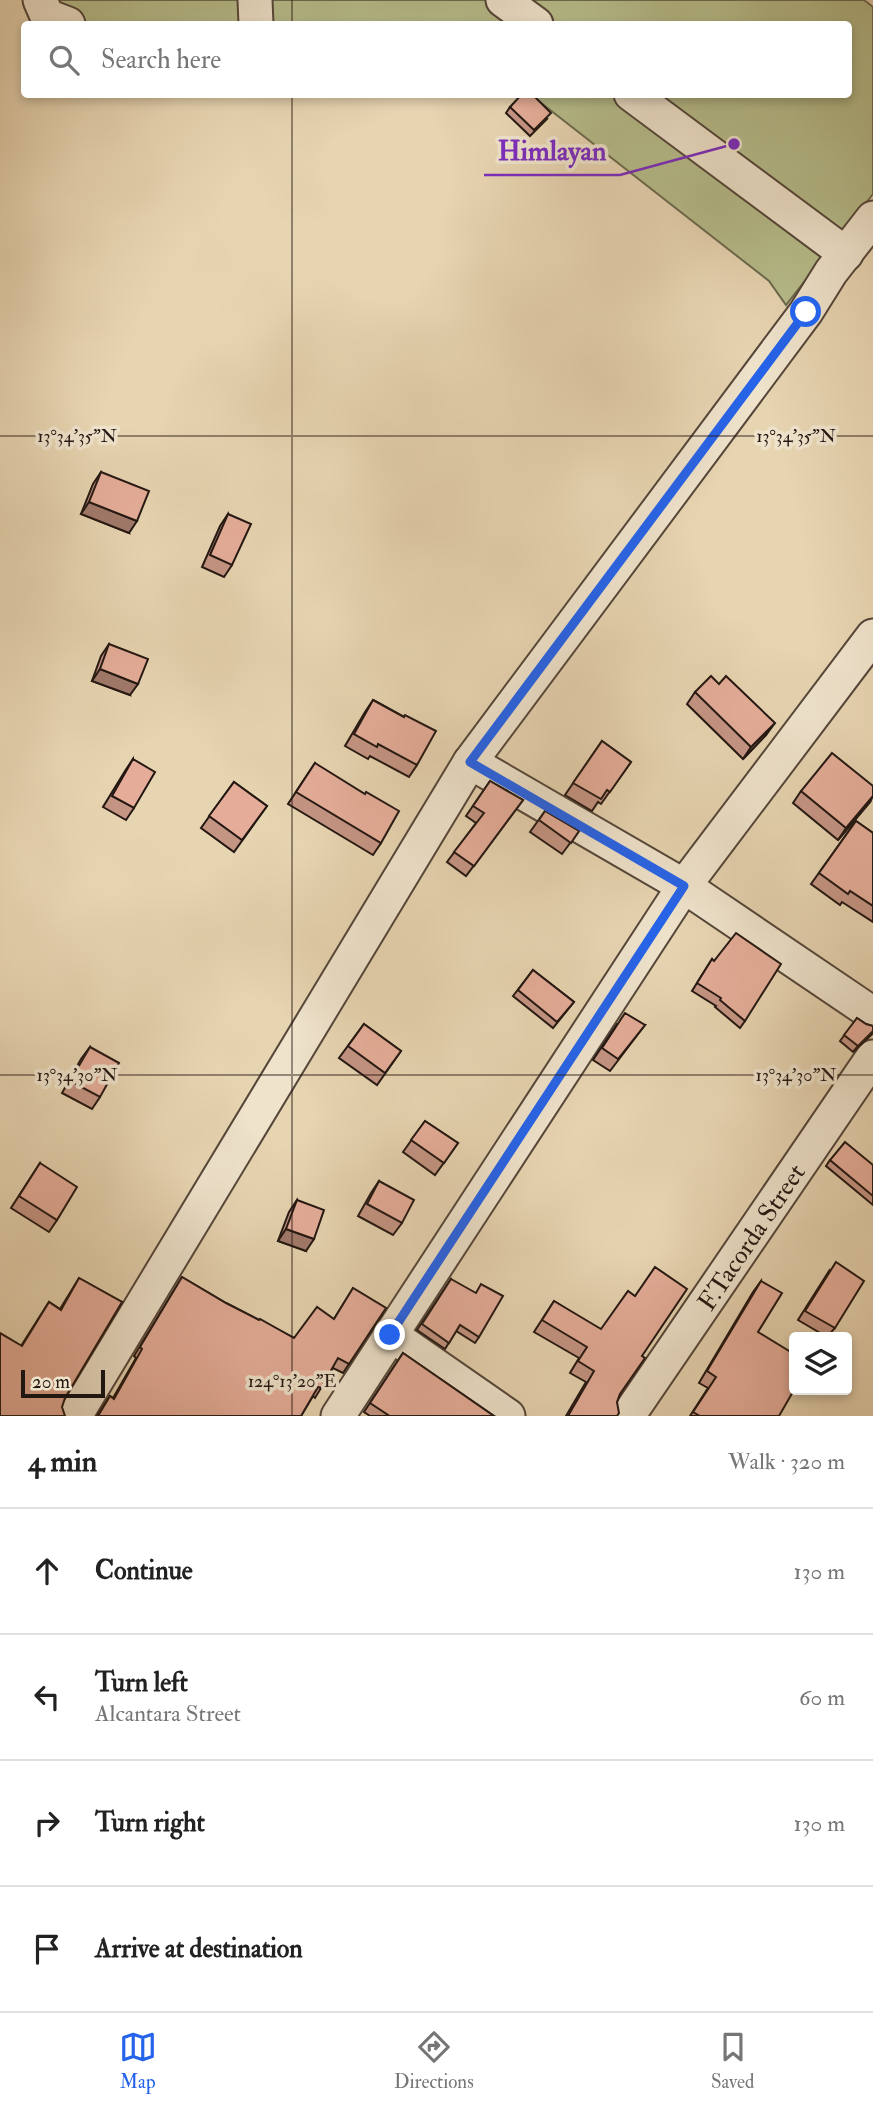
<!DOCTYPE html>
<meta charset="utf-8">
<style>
body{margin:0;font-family:"IM FELL Double Pica",serif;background:#f2f2f2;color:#222}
.controls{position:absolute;right:21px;bottom:21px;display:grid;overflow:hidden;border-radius:7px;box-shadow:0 4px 10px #0003}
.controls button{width:63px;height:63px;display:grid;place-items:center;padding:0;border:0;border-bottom:2px solid #e0e0e0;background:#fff;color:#222;font:35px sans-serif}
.scale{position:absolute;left:21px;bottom:18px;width:84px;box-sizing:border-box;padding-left:7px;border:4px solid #231712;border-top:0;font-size:19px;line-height:24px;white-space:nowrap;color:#231712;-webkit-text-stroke:5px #efe3cc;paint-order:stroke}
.stop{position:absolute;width:21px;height:21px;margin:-16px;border:5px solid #2563eb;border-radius:50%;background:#fff}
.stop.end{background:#2563eb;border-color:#fff;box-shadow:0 2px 7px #0008}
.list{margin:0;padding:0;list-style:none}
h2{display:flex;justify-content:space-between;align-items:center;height:91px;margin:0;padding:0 28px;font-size:30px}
h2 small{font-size:23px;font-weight:400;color:#767676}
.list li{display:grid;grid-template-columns:46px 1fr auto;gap:21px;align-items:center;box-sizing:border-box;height:126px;padding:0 28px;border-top:2px solid #e0e0e0}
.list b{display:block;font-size:26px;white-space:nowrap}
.list p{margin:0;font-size:23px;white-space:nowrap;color:#767676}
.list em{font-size:23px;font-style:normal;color:#767676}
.icon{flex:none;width:38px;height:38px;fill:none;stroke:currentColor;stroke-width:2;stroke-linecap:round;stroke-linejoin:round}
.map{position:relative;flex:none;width:873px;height:1416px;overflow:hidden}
.search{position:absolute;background:#fff;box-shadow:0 4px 10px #0003;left:21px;right:21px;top:21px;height:77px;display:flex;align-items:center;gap:18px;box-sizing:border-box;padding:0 24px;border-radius:7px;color:#767676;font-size:26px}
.sheet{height:595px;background:#fff}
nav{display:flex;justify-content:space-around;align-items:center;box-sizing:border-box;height:98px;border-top:2px solid #e0e0e0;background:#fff;font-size:19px;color:#767676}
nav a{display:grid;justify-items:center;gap:4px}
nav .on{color:#2563eb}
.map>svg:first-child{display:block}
</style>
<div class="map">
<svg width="873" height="1416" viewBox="0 0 873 1416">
<rect width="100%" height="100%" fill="#e7d4b1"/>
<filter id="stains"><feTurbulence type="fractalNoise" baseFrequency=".00286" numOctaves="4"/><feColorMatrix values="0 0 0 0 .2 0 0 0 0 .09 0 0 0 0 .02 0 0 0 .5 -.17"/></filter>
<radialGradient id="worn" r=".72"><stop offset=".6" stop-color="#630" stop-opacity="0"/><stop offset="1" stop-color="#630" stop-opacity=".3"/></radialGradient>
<polygon fill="#b6bc8b" stroke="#6c6a4e" stroke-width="2" points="25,0 864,0 873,7 873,194 786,305 769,281 531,95 848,94 848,24 42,24"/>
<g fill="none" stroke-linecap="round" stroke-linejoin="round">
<defs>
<g id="minor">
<polyline points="40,0 47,16 68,24"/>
<polyline points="255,0 256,24"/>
<polyline points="503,0 536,24"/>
<polyline points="631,94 846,254"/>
<polyline points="470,762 684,886 873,1014"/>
<polyline points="390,1334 508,1416"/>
<polyline points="75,1416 470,762 806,312 831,272 873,218"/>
<polyline points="338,1416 684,886 873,636"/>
<polyline points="628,1416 873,1057"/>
</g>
</defs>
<use href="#minor" stroke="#54463a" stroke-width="37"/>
<use href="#minor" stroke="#efe3cc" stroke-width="33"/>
</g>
<g fill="#c59584" stroke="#231712" stroke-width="2">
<polygon points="510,107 547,119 530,136 506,113"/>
<polygon points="101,472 129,533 81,514 93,484"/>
<polygon points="228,514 232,565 224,577 202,567 220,526"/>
<polygon points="109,644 130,695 92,681 101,656"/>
<polygon points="695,692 766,735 743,759 687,704"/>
<polygon points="373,700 404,717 417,765 409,777 370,756 368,759 345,746 365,712"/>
<polygon points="602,741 631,762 601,804 598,802 592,811 565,795"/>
<polygon points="133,759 134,808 126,820 103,807 125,771"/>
<polygon points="315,763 381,843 373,855 288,804"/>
<polygon points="490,781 523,800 466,876 447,862 476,823 466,816"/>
<polygon points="234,782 267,806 234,852 201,828"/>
<polygon points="801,791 870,802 838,840 793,803"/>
<polygon points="545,811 579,831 562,854 530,832"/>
<polygon points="856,821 873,833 873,922 842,902 840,905 811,884"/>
<polygon points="712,959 745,1021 740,1028 715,1007 716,1006 692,991"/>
<polygon points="533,970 574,1002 553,1028 513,996"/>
<polygon points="857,1018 866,1024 873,1026 873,1033 853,1052 840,1041"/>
<polygon points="364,1024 401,1051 377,1085 339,1058"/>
<polygon points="617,1024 645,1025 610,1071 593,1060"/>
<polygon points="90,1047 100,1097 92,1109 62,1093 81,1059"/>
<polygon points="425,1121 458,1143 435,1175 403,1152"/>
<polygon points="830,1160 873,1165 873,1205 826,1166"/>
<polygon points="40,1163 57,1220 49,1232 11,1208"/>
<polygon points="379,1181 402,1223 393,1235 358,1216 371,1193"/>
<polygon points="297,1200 306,1251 278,1241 289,1212"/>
<polygon points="829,1271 835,1328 827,1337 798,1320"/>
<polygon points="182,1277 226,1303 294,1338 334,1319 353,1288 386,1308 343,1373 333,1368 315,1398 313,1396 301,1416 97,1416 110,1396 113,1398 136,1358 134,1356"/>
<polygon points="79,1278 122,1302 21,1346 49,1302 60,1309"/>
<polygon points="451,1279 479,1337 475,1343 456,1331 445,1349 417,1330"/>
<polygon points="761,1281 758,1332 779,1416 690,1416 708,1388 699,1383 753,1292"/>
<polygon points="554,1301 642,1356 620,1394 617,1402 617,1416 566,1416 586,1382 570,1373 579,1358 534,1332"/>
<polygon points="403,1353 494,1416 370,1416 364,1412"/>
</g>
<g fill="#a0796b" stroke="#231712" stroke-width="2">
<polygon points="89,502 137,521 129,533 81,514"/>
<polygon points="100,669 138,684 130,695 92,681"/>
<polygon points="775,723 766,735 743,759 751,747"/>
<polygon points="873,796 870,802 838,840 846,828"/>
<polygon points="873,1031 873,1033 853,1052 858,1046"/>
<polygon points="286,1229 314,1239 306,1251 278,1241"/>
</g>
<g fill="#e5ad99" stroke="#231712" stroke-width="2">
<polygon points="522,94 532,94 551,113 534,130 510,107"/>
<polygon points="101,472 149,491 137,521 89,502"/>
<polygon points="228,514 251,524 232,565 210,555"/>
<polygon points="109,644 148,659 138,684 100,669"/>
<polygon points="711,676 719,684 726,676 775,723 751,747 695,692"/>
<polygon points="373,700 404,717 405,715 436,731 417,765 378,744 377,747 354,734"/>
<polygon points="602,741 631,762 610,792 607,790 601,799 573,783"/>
<polygon points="832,753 873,786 873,796 846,828 801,791"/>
<polygon points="133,759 155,772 134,808 112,796"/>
<polygon points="315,763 365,794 366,792 399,811 381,843 296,792"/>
<polygon points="490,781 523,800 474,866 454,852 484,813 473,806"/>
<polygon points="234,782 267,806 242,840 209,816"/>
<polygon points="545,811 579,831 571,843 539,820"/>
<polygon points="856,821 873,833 873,906 850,891 848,894 819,873"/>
<polygon points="736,933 781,964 745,1021 720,1000 721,998 697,983 712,959 714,961"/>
<polygon points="533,970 574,1002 557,1022 518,990"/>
<polygon points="625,1013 645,1025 618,1059 602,1048"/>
<polygon points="857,1018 866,1024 873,1026 873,1031 858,1046 844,1035"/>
<polygon points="364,1024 401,1051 385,1073 348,1046"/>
<polygon points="90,1047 119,1063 100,1097 70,1081"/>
<polygon points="425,1121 458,1143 444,1163 411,1140"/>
<polygon points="845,1142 873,1165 873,1196 830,1160"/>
<polygon points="40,1163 77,1187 57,1220 19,1196"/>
<polygon points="379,1181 414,1200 402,1223 367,1204"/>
<polygon points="297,1200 324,1210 314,1239 286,1229"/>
<polygon points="836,1262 864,1281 835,1328 805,1311"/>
<polygon points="655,1267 687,1289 642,1356 645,1358 620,1394 617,1402 619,1413 617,1416 568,1416 594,1371 578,1361 587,1347 542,1320 554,1301 601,1329 628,1291 635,1296"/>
<polygon points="182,1277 226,1303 259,1320 260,1319 294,1338 317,1307 334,1319 353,1288 386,1308 349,1364 338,1358 321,1388 318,1387 301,1416 98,1416 110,1396 114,1399 142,1349 140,1347"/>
<polygon points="79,1278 122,1302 65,1398 62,1407 65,1416 0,1416 0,1333 22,1346 49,1302 61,1310"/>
<polygon points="451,1279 476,1293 481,1284 503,1296 479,1337 460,1325 449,1343 422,1324"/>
<polygon points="761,1281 782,1293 758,1332 794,1354 794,1390 779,1416 700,1416 693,1412 716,1377 707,1371"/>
<polygon points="403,1353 494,1416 387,1416 388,1415 370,1403"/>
</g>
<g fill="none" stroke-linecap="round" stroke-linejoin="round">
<polyline stroke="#2563eb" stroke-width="9" points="390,1335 684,886 470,762 806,312"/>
</g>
<path fill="none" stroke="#231712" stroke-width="2" stroke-opacity="0.45" d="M292,0V24M292,94V1416M0,436H873M0,1075H873"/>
<g text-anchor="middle" stroke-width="7" stroke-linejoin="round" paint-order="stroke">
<g font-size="26" fill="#231712" stroke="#efe3cc">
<text transform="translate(751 1237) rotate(-56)" y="9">F.Tacorda Street</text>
</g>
</g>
<g font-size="18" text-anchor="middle" fill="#231712" stroke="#efe3cc" stroke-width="7" stroke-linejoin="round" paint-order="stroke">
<text x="77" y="442">13°34'35"N</text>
<text x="796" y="442">13°34'35"N</text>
<text x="77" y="1081">13°34'30"N</text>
<text x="796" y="1081">13°34'30"N</text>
<text x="292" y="1387">124°13'20"E</text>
</g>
<path fill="none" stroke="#7b2cbf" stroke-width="2.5" d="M734 144L620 175H484"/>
<circle fill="#7b2cbf" stroke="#efe3cc" stroke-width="2.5" cx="734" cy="144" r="7"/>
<g font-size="28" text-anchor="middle" font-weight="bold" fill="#7b2cbf" stroke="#efe3cc" stroke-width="7" stroke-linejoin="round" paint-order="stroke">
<text x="552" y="160">Himlayan</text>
</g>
<rect width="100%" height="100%" filter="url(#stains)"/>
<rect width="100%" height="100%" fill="url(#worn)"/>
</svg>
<div class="controls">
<button><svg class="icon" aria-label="layers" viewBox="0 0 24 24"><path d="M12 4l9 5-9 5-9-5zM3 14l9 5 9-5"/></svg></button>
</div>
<div class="scale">20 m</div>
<div class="stop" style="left:806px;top:312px"></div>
<div class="stop end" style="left:390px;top:1335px"></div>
<div class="search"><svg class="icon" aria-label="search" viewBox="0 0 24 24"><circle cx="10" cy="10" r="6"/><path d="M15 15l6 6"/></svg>Search here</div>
</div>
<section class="sheet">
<h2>4 min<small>Walk · 320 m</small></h2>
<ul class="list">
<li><svg class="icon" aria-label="ahead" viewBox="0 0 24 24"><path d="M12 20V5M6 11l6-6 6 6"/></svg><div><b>Continue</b></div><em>130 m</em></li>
<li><svg class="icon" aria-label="left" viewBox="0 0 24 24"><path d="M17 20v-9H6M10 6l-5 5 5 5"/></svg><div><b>Turn left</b><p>Alcantara Street</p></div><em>60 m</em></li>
<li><svg class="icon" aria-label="right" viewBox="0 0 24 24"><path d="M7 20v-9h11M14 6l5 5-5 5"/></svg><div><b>Turn right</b></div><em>130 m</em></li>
<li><svg class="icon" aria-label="arrive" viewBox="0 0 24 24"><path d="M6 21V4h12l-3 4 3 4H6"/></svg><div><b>Arrive at destination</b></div></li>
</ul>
</section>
<nav>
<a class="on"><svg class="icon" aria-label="map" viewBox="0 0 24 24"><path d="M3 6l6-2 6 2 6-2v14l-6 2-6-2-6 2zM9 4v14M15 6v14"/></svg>Map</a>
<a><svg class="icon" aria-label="directions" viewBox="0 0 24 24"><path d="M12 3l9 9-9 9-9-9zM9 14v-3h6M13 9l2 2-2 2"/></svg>Directions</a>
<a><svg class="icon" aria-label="saved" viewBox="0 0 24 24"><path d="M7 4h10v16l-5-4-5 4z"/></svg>Saved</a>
</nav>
